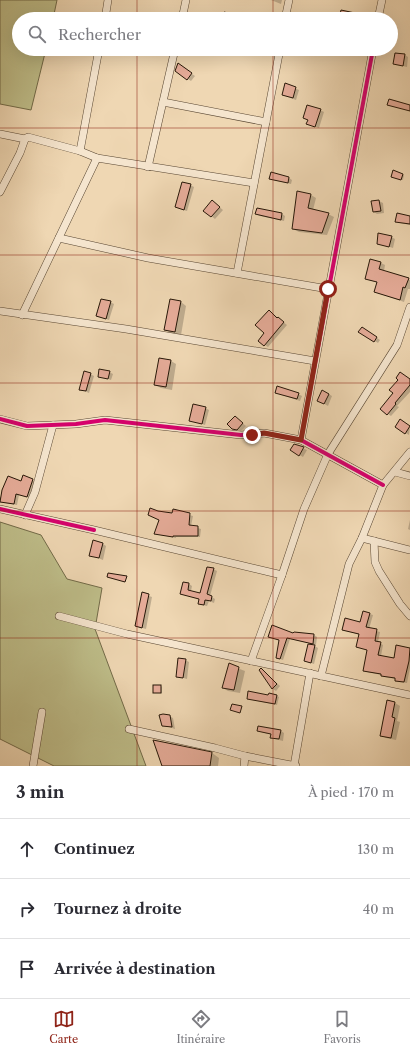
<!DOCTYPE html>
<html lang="fr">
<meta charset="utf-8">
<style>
body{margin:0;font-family:"Libre Caslon Text",serif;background:#f7f7f7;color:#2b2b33}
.stop{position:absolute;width:12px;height:12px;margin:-9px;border:3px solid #8f2418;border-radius:50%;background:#fff}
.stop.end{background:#8f2418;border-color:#fff;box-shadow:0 1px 4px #0008}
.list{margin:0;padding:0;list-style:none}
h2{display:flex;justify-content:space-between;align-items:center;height:52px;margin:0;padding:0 16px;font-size:17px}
h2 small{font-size:13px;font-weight:400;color:#7c7c81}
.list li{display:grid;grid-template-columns:26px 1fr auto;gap:12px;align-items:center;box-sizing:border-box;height:60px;padding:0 16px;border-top:1px solid #e1e1e2}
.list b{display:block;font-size:15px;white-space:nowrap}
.list em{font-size:13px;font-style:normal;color:#7c7c81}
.icon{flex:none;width:22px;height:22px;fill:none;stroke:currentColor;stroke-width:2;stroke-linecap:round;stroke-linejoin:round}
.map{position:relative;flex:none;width:410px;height:766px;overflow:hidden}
.search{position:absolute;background:#fff;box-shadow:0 4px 16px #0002;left:12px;right:12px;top:12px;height:44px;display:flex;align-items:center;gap:10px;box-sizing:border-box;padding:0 14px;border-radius:22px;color:#7c7c81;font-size:15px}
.sheet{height:232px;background:#fff}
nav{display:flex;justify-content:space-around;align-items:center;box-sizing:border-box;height:56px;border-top:1px solid #e1e1e2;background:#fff;font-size:11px;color:#7c7c81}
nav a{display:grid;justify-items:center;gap:2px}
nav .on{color:#8f2418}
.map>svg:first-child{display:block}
</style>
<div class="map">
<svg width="410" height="766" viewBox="0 0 410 766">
<rect width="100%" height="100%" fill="#efd7b3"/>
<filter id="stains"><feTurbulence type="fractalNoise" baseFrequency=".005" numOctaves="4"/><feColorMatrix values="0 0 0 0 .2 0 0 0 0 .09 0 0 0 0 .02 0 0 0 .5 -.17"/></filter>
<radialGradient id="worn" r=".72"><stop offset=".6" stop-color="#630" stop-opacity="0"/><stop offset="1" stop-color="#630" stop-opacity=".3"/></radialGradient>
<g fill="#bebd89" stroke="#726a48">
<polygon points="0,0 57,0 53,19 19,19 19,49 46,49 31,110 0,104"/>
<polygon points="0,522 41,535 67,579 102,588 95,629 146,766 54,766 0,739"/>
</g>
<g fill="#0003">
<polygon points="271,0 282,0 281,4"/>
<polygon points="231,15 235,17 234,19 223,19"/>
<polygon points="396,54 405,55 408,57 407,67 394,64"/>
<polygon points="181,67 195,76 191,81 188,79"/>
<polygon points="286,85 299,90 296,100 283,95"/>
<polygon points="410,102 410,111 388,105 410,105"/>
<polygon points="320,110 324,112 319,128 307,124 309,120 304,118"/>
<polygon points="393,172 404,175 403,180 393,177"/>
<polygon points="271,174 289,178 292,180 291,184 274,180 270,178"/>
<polygon points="190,185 194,187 187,211 180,209 176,207"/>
<polygon points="311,195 316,198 313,210 328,214 334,217 327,235 299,232 293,229"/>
<polygon points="379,201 383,203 384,213 377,214 374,212 373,202"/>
<polygon points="213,202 223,210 215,219 205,211"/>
<polygon points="256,214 282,214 285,216 284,221 260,216"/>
<polygon points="410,217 410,225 400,223 396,221"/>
<polygon points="391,237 395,239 393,248 378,243"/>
<polygon points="381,263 385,265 384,271 410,280 410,289 408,289 404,302 375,292 378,283 366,279"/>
<polygon points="110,302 114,304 109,320 98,316"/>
<polygon points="181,302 186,306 181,335 171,333 165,330"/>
<polygon points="272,313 287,325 268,347 259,341 266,333"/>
<polygon points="362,328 380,340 378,343 360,332"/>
<polygon points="171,361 176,364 172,390 161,388 155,385"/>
<polygon points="109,372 113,374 111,380 99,376"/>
<polygon points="90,374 94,376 89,393 80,389"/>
<polygon points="410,380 410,392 397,406 399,407 391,416 388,414"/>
<polygon points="323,391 332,396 328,406 318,400"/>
<polygon points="276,393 298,394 302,396 300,401"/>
<polygon points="205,408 209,410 205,425 190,420"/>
<polygon points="235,417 246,426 241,431 233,428"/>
<polygon points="400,421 410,427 409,435 396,427"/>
<polygon points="294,445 307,450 303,457 291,450"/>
<polygon points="23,476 35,481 30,498 19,495 17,505 0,502 0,497 2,497 22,482"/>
<polygon points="173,511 193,516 191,526 201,529 200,537 176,537 176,538 156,534 173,514"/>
<polygon points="410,520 410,530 408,529"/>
<polygon points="103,544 106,546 103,560 90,555"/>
<polygon points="213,569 217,571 210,596 215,599 214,603 209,601 207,606 202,605 199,603 200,599 181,594 189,584 192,586 191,591 201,594"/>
<polygon points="143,594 152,597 146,629 136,626"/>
<polygon points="364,612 373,615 369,629 380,632 378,642 383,645 381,656 394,659 397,647 410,649 410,668 407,683 399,682 396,680 396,679 385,677 382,675 367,672 364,670 368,650 357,647 360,635 344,630 361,623"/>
<polygon points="294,635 314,635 317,637 316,645 311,644 318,648 314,664 305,661 309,643 290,639 283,660 277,658 280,640 269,637"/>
<polygon points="185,660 189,662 187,679 177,676"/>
<polygon points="229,665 245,671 240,693 228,691 223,688"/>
<polygon points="261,669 280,686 276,691 273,689 260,670"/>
<polygon points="161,686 162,687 162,693 154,693"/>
<polygon points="269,696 277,696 279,697 277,705 248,699"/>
<polygon points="395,703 400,706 397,721 400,722 396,740 386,738 381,735"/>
<polygon points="169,716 173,718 175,729 163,725"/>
<polygon points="259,727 281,731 284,733 283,741 275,739 271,737 272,735 261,732 258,730"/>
<polygon points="212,753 219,758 218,766 163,766"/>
</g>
<g fill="#e6ac99" stroke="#251607">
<polygon points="341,10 369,16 369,19 339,19"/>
<polygon points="224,12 232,14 230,19 222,19"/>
<polygon points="395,53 405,54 403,66 393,64"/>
<polygon points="178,63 192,73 187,80 175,71"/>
<polygon points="285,83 296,87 293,98 282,95"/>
<polygon points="389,99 410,105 410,111 387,105"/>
<polygon points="307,105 321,109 315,127 306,124 308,120 303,118"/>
<polygon points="393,170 403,174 401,180 391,177"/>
<polygon points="271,172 289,177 288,183 269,179"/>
<polygon points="182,182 191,184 184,210 175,207"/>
<polygon points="297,191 311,194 308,208 329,213 322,233 292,229"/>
<polygon points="212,200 220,207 211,217 203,211"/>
<polygon points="379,200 381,211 373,212 371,201"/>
<polygon points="257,208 282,213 281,220 255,214"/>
<polygon points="397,213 410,216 410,224 395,222"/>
<polygon points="378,233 392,236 389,247 377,244"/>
<polygon points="370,259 381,262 379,269 409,278 405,288 403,287 400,300 374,292 377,282 365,279"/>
<polygon points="101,299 111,301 106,319 96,316"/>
<polygon points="170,299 181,301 175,332 164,330"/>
<polygon points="269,310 277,318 278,317 284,322 264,346 258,341 264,333 255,325"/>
<polygon points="362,327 377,337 374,342 358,332"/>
<polygon points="159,358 171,360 166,387 154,385"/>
<polygon points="99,369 110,371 108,379 98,377"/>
<polygon points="84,371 91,373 86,391 79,390"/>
<polygon points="400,372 410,379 410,385 395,403 396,404 387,415 380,409 393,393 389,390 398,380 396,378"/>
<polygon points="277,386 299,393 297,399 275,393"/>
<polygon points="322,390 329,394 324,404 317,401"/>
<polygon points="193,404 206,407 202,424 189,421"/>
<polygon points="235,416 243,423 237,430 232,429 227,424"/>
<polygon points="400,419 410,426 405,434 395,427"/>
<polygon points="294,444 304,447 299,456 290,450"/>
<polygon points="23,475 33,479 27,497 16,494 14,504 0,502 2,490 8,476 21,481"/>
<polygon points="150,508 158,511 172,513 173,509 190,513 189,525 198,526 198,536 173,536 173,537 154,534 159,520 148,515"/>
<polygon points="93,540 103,543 99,558 89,556"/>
<polygon points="207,567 214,568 207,594 212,596 211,601 205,600 204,605 198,604 199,599 180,594 183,582 189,583 188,590 200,593"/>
<polygon points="108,573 127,576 125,582 107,577"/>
<polygon points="142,592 149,594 142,628 135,626"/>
<polygon points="363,611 370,613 366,627 377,629 375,641 381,642 378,655 394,658 396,645 410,648 409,661 404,682 395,681 395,678 381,676 381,674 363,671 367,650 356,647 359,634 342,630 345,618 360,622"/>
<polygon points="272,625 293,633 294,632 314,634 313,644 287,638 280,659 276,658 279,640 268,637"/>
<polygon points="308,644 315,645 311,663 304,661"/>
<polygon points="178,658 186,659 183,678 176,677"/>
<polygon points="229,663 239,667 234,690 222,688"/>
<polygon points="261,668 277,684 272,689 259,670"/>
<rect x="153" y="685" width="8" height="8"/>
<polygon points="248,691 268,695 269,693 277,695 275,704 247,699"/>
<polygon points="387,700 395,702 392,717 395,718 391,738 380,736"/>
<polygon points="232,704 242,706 240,713 230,710"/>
<polygon points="163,714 170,715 172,727 162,726 159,715"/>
<polygon points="258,726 281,730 279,739 270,738 271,734 257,731"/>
<polygon points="153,740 212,752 210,766 162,766"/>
</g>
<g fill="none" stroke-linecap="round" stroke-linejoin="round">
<defs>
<g id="minor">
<polyline points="105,19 108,0"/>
<polyline points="182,19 186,0"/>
<polyline points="285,19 289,0"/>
<polyline points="378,19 382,0"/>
<polyline points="163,102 266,122"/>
<polyline points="0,134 25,139"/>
<polyline points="80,151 99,49"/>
<polyline points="148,167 175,49"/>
<polyline points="0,192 20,153 25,139 28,137 80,151 97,158 254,183"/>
<polyline points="59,238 148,258 328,289"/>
<polyline points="237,273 280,49"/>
<polyline points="0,311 126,329 315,361"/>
<polyline points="22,315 97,158"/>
<polyline points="0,419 27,426 76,424 105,420 241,435 264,433 301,440 383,485"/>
<polyline points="301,440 373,49"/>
<polyline points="395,472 410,476"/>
<polyline points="0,509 94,530 282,575"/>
<polyline points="25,515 35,492 53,425"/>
<polyline points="362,538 410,550"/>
<polyline points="374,541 375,562 379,571 400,604 410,616"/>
<polyline points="59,616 127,634 410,695"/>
<polyline points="251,661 282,575 304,509 328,454 397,345 410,307"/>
<polyline points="321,676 349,564 362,538 383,485 410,452"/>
<polyline points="129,729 215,748 245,756 296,766"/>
<polyline points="33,766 42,712"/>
<polyline points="244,766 245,756"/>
<polyline points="294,766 310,673"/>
</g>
</defs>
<use href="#minor" stroke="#584632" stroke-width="8"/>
<use href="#minor" stroke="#f5e5ce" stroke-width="7"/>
<defs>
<g id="cycleway">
<polyline points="0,419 27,426 76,424 105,420 241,435 264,433 301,440 383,485"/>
<polyline points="301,440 373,49"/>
<polyline points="0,509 94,530"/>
</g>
</defs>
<use href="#cycleway" stroke="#f5e5ce" stroke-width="6"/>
<use href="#cycleway" stroke="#d6006c" stroke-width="4"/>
</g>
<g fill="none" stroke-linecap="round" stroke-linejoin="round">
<polyline stroke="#8f2418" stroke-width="5" points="252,435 264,433 301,440 328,289"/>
</g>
<path fill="none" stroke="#8f2418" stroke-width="1" stroke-opacity="0.55" d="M137,0V19M273,0V19M137,49V766M273,49V766M0,128H410M0,255H410M0,383H410M0,511H410M0,638H410"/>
<rect width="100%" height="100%" filter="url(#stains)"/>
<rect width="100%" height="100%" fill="url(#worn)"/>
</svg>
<div class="stop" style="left:328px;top:289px"></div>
<div class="stop end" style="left:252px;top:435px"></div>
<div class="search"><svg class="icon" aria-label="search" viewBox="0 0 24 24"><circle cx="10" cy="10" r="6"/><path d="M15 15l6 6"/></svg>Rechercher</div>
</div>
<section class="sheet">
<h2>3 min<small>À pied · 170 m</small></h2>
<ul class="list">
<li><svg class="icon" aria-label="ahead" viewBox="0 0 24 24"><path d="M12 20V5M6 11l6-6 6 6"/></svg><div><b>Continuez</b></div><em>130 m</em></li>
<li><svg class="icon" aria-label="right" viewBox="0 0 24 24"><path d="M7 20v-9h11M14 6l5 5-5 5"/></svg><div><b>Tournez à droite</b></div><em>40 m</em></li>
<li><svg class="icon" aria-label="arrive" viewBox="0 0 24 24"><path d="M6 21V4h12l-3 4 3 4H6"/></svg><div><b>Arrivée à destination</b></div></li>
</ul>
</section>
<nav>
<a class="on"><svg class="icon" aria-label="map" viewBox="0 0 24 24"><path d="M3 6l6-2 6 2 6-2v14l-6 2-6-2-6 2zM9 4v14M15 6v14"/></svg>Carte</a>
<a><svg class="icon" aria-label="directions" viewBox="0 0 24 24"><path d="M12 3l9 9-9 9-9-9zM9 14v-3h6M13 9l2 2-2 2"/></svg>Itinéraire</a>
<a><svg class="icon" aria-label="saved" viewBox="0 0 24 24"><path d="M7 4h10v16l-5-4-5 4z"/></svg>Favoris</a>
</nav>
